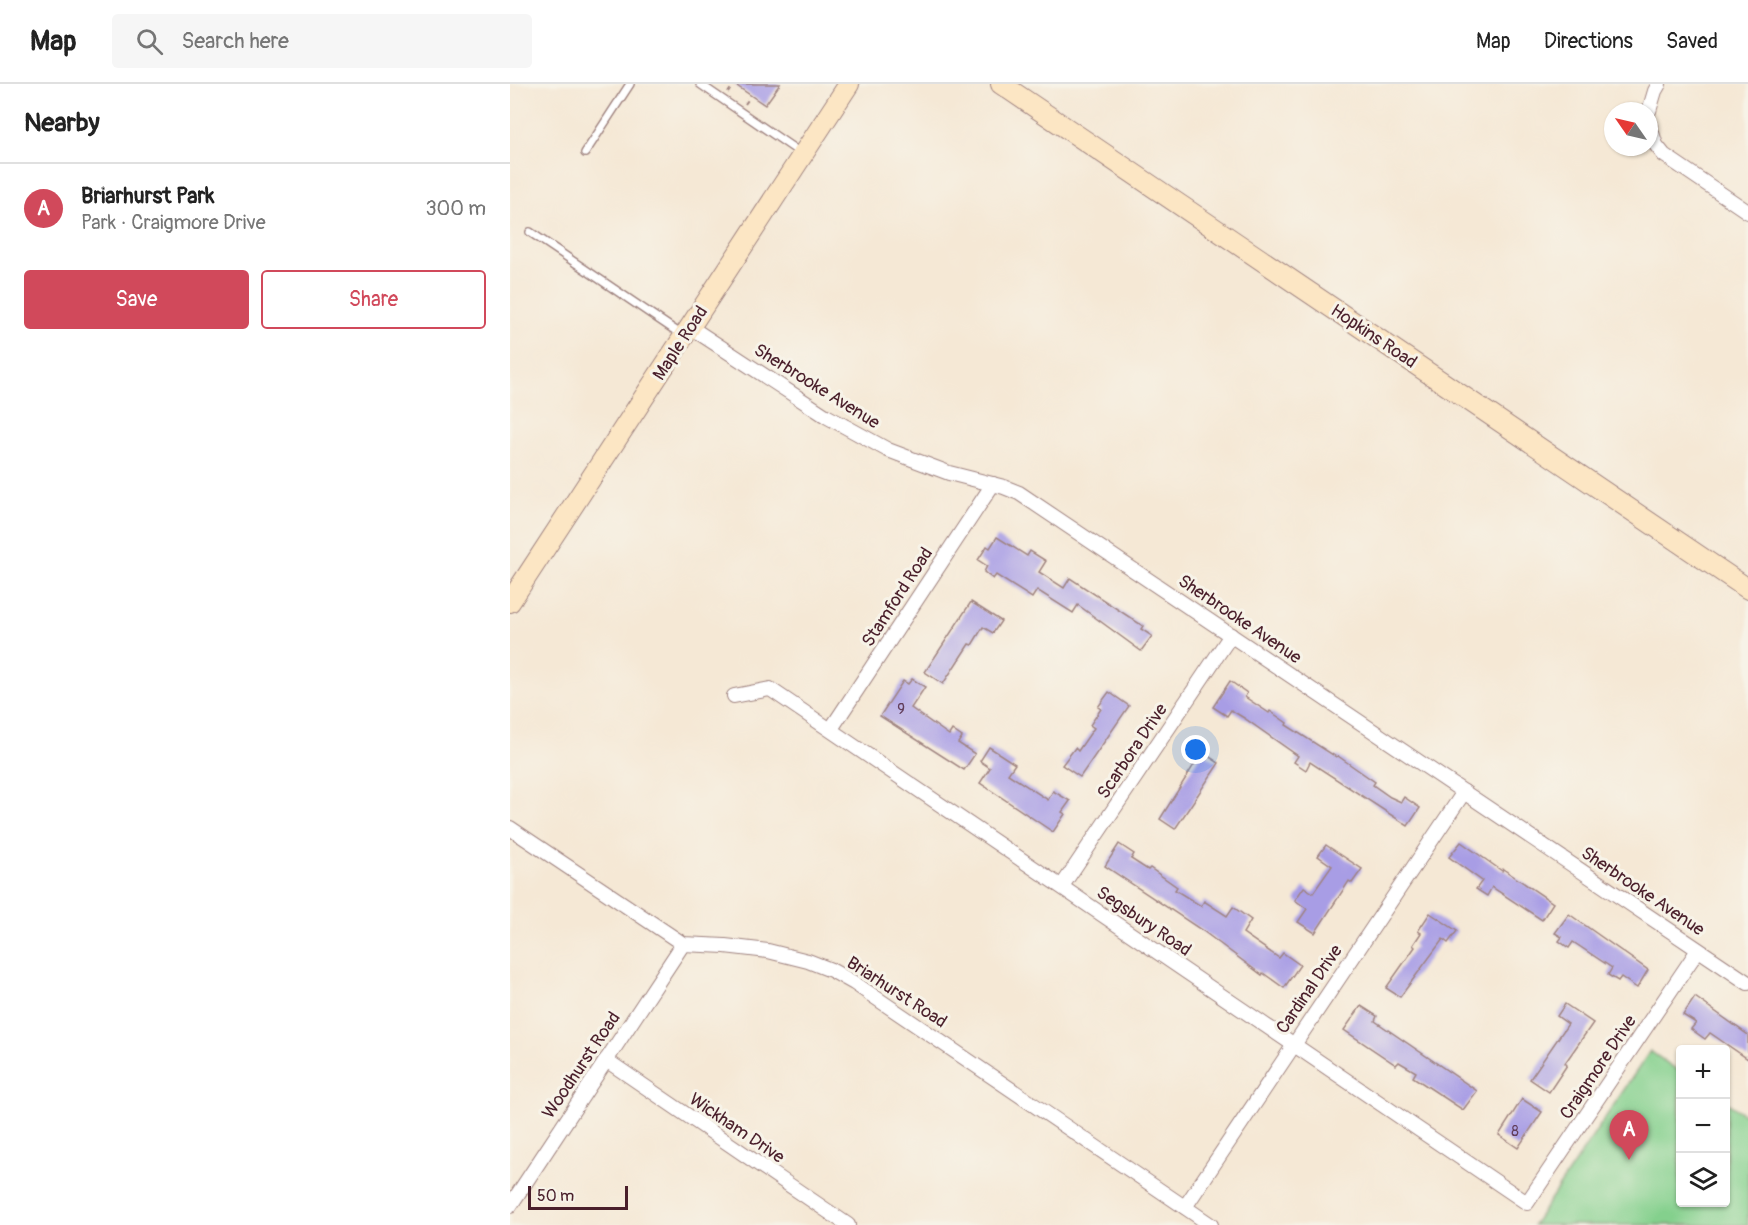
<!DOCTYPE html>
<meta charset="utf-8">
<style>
body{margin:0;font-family:Pangolin,sans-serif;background:#f6f6f6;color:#222}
.controls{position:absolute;right:18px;bottom:18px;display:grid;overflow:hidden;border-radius:6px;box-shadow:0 2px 4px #0004}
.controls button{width:54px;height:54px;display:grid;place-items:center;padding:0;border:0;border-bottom:2px solid #e0e0e0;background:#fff;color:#222;font:30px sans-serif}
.compass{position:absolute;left:1094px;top:18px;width:54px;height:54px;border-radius:50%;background:#fff;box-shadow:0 2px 4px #0004;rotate:304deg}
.scale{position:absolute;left:18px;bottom:15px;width:100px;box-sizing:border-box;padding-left:6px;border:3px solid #4a1f2b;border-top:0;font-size:16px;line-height:21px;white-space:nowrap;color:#4a1f2b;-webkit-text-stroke:4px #f7f3e8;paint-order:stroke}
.you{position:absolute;left:686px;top:666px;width:21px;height:21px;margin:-15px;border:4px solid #fff;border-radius:50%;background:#1a73e8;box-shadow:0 0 0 9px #1a73e833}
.badge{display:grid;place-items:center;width:39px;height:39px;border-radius:50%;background:#d1495b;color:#fff;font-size:20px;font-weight:700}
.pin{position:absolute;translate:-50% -50px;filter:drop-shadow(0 2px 3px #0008)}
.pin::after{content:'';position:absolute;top:32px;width:21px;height:18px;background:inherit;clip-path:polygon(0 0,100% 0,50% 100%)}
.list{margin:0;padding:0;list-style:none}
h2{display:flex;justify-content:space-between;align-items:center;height:78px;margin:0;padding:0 24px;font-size:26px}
h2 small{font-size:20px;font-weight:400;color:#767676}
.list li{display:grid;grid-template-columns:39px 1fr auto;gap:18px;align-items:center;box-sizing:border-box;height:90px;padding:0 24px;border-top:2px solid #e0e0e0}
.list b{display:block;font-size:22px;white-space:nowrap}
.list p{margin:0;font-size:20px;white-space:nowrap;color:#767676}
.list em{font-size:20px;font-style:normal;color:#767676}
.actions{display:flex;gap:12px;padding:18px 24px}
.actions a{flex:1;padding:14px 0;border:2px solid #d1495b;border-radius:6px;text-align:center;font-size:21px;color:#d1495b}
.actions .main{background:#d1495b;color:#fff}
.icon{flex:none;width:33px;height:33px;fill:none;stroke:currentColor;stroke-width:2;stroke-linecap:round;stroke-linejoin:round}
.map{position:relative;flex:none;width:1238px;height:1141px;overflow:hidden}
header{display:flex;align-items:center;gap:36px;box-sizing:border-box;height:84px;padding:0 30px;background:#fff;border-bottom:2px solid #e0e0e0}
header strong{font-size:28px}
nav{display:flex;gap:33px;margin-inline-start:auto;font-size:21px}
.search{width:420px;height:54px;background:#f6f6f6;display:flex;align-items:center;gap:15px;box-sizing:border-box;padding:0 21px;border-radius:6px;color:#767676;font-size:22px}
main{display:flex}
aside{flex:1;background:#fff}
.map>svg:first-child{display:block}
</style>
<header>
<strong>Map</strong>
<div class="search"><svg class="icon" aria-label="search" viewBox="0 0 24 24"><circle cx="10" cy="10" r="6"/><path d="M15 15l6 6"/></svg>Search here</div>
<nav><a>Map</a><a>Directions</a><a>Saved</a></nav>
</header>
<main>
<aside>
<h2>Nearby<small></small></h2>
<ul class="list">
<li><span class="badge">A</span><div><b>Briarhurst Park</b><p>Park · Craigmore Drive</p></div><em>300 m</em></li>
</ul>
<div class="actions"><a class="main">Save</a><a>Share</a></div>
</aside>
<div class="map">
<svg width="1238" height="1141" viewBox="0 0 1238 1141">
<rect width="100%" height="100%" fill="#f7f3e8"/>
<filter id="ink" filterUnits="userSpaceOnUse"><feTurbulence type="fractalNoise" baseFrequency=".0167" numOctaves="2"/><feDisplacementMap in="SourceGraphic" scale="12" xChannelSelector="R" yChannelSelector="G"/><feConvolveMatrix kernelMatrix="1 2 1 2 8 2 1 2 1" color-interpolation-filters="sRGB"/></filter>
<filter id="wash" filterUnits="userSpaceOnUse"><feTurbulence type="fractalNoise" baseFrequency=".008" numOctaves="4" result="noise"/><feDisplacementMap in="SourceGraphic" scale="24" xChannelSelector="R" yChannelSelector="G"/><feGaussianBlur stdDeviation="1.35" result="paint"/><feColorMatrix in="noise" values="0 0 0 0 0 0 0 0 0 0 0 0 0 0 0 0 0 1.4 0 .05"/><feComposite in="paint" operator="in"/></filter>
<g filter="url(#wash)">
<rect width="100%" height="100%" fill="#f5e8d5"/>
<polygon fill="#84d08d" stroke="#67785c" stroke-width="1.5" points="1140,967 1170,988 1170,1118 1216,1118 1216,1018 1238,1033 1238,1141 1023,1141"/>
<g id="blocks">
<g fill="#a89de5">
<polygon points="224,0 270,0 255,21"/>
<polygon points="487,453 517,472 520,467 536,477 529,488 554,504 560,494 633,542 631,545 642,552 631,567 568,521 563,529 527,506 522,514 486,491 483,495 474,488 477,482 468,476 477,462 480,464"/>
<polygon points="461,518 491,537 483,549 473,543 462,561 459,560 433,600 415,588"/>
<polygon points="402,595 415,603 401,624 439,651 442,646 452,653 448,659 465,670 454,686 370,632 393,597 398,600"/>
<polygon points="720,597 737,609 735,613 759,629 760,627 777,639 776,641 826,673 828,672 865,698 863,701 880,713 891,718 894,713 910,724 898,742 800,678 796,686 784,678 788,672 734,634 721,626 717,632 703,623"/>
<polygon points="599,608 619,622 570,693 552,681 565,664 568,667 584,644 580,641 591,625 588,623"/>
<polygon points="479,663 505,680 498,690 538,716 543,707 560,717 552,728 555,730 543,748 470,699 480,684 470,677"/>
<polygon points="692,668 709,679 665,745 650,735"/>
<polygon points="951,758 992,787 993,785 1043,819 1032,836 982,803 977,812 966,805 972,797 939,773"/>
<polygon points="609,760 624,770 621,775 638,786 640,784 667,803 665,806 691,822 694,817 717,832 723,823 741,836 733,849 769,874 773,869 790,881 774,904 753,889 752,891 693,847 595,782"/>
<polygon points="816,761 852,785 842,799 839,797 805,849 788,838 797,825 785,816 794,803 803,809 822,782 808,772"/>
<polygon points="920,829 947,847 938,859 933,855 890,913 876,904 905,863 903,861 911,849 908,847"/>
<polygon points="1059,830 1138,886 1127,904 1111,893 1108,897 1098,891 1102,884 1063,858 1059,864 1049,857 1052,853 1045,849"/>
<polygon points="1185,913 1238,951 1238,975 1200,949 1195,955 1181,945 1186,939 1173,931"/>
<polygon points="1055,920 1083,939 1055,979 1057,981 1039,1008 1020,995 1058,940 1047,932"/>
<polygon points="851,922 867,932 865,937 967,1007 953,1026 903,993 906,988 889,978 886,981 834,946"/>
<polygon points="1012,1015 1032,1028 1008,1064 989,1051"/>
</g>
</g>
</g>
<g filter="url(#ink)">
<use href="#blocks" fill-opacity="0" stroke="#a08480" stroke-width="1.5"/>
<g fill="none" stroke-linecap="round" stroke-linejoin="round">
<defs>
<g id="lane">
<polyline points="190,0 292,70"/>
<polyline points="75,69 120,0"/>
<polyline points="20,148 172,251"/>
</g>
<g id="street">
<polyline points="1139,27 1145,7 1149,0"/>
<polyline points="1139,40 1146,61 1154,71 1238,128"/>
<polyline points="180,243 316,332 378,366 439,389 494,403 509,409 1238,899"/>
<polyline points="224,612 260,605 1017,1119 1188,866"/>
<polyline points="321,645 483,400"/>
<polyline points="0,744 173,860 215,862 258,867 298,877 321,886 344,899 701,1141"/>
<polyline points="552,802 721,551"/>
<polyline points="96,976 338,1141"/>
<polyline points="0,1122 173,860"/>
<polyline points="675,1123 954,708"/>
</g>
<g id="secondary">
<polyline points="491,0 1238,505"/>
<polyline points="0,518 339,0"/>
</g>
</defs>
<use href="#lane" stroke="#a08480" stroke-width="10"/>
<use href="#street" stroke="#a08480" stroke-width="16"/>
<use href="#secondary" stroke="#a08480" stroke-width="22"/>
<g stroke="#a08480" stroke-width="2" stroke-dasharray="4.5 4.5" stroke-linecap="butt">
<polyline points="218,9 223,1"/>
<polyline points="235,20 240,13"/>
</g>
<use href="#lane" stroke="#fff" stroke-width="7"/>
<use href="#street" stroke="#fff" stroke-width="14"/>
<use href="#secondary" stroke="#fce6c4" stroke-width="20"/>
</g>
</g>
<g text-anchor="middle" stroke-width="6" stroke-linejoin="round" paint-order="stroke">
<g font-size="15" fill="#623e5a">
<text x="391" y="630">9</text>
<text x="1005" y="1052">8</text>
</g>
<g font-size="18" fill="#4a1f2b" stroke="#f7f3e8">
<text transform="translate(864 252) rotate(34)" y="6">Hopkins Road</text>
<text transform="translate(170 259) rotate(-57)" y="6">Maple Road</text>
<text transform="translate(307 302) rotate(32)" y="6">Sherbrooke Avenue</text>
<text transform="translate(387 513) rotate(-57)" y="6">Stamford Road</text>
<text transform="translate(730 535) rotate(34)" y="6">Sherbrooke Avenue</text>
<text transform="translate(622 667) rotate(-56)" y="6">Scarbora Drive</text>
<text transform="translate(1133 807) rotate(34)" y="6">Sherbrooke Avenue</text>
<text transform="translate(634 837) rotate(34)" y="6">Segsbury Road</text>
<text transform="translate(799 905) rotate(-56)" y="6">Cardinal Drive</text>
<text transform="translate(387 908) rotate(33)" y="6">Briarhurst Road</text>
<text transform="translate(71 981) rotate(-56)" y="6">Woodhurst Road</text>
<text transform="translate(1088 983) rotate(-56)" y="6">Craigmore Drive</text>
<text transform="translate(227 1044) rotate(34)" y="6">Wickham Drive</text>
</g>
</g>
</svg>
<div class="controls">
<button>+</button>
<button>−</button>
<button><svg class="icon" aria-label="layers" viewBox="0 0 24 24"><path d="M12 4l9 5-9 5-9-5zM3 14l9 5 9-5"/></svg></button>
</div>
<svg class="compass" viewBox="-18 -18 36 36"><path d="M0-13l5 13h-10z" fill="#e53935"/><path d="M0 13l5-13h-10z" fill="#767676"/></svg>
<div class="scale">50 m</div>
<div class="you"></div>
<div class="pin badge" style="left:1119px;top:1076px">A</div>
</div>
</main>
